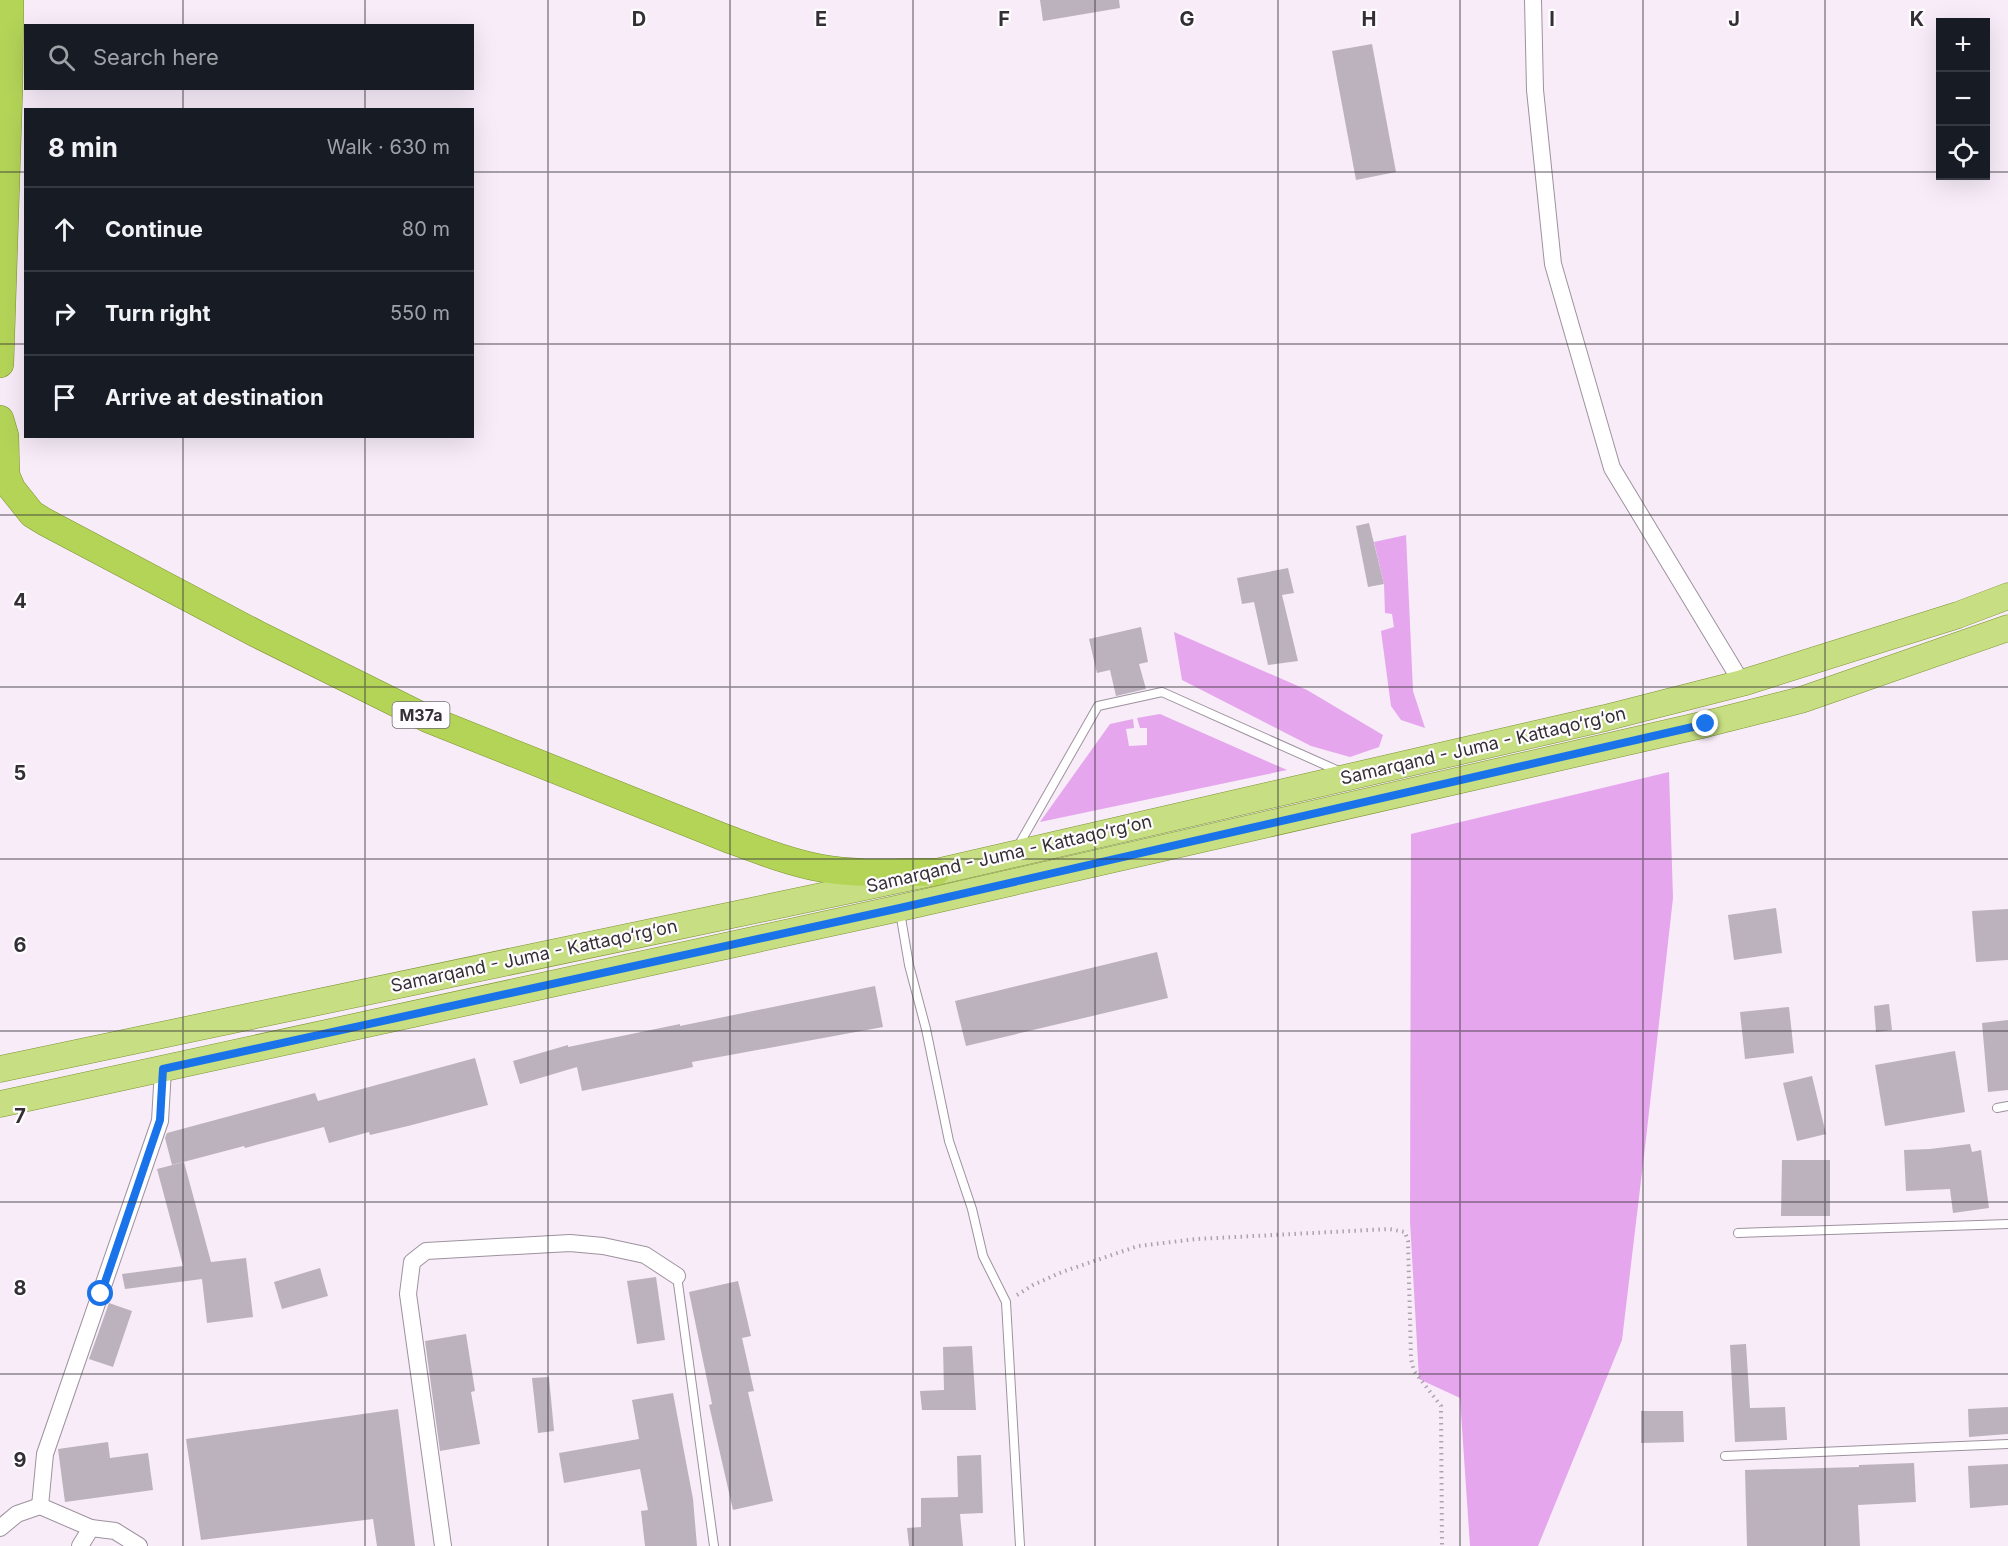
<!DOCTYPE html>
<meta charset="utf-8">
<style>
body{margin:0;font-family:Inter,sans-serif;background:#242831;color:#f1f3f6}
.controls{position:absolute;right:18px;top:18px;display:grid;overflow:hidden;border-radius:0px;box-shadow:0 6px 24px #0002}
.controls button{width:54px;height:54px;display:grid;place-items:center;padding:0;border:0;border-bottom:2px solid #363941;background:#171b24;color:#f1f3f6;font:30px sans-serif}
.stop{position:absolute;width:18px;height:18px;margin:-14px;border:4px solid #1a73e8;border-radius:50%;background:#fff}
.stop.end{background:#1a73e8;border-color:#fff;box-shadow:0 2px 6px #0008}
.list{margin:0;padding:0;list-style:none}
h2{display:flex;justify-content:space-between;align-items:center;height:78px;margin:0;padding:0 24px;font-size:26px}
h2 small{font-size:20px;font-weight:400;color:#9ea1a6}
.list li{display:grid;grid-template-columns:39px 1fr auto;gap:18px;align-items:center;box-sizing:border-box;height:84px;padding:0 24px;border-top:2px solid #363941}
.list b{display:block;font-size:22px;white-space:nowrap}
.list em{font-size:20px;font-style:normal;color:#9ea1a6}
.icon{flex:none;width:33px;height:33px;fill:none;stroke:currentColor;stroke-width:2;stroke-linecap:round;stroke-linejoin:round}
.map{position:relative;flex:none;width:2008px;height:1546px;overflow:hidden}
.search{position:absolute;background:#171b24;box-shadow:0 6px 24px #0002;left:24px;top:24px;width:450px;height:66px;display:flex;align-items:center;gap:15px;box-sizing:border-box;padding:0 21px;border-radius:0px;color:#9ea1a6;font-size:22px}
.panel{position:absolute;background:#171b24;box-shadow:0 6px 24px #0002;left:24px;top:108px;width:450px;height:330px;border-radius:0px}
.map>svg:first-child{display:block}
</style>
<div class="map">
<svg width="2008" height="1546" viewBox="0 0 2008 1546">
<rect width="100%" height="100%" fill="#f7ecf8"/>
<g fill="#e5a6ed">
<polygon points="1406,535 1413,691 1425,728 1401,720 1391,706 1381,631 1394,627 1392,614 1385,613 1384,584 1374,542"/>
<polygon points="1174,632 1307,690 1383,735 1379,747 1350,757 1311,746 1182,680"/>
<polygon points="1160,714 1287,770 1040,822 1110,724 1133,719 1134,728 1126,729 1129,746 1147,745 1147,728 1140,728 1137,718"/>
<polygon points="1669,772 1673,898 1647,1130 1622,1340 1538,1546 1470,1546 1460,1398 1419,1379 1410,1221 1411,834"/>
</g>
<g fill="#bcb2be">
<polygon points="1040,0 1119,0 1120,8 1043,21"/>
<polygon points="1372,44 1396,172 1356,180 1332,51"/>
<polygon points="1369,523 1384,584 1368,587 1356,526"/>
<polygon points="1288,568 1294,593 1282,595 1298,661 1268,665 1254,602 1242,604 1237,578"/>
<polygon points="1141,627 1148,662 1139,664 1146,689 1116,696 1110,670 1097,673 1089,639"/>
<polygon points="1776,908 1782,953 1734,960 1728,915"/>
<polygon points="2008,909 2008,960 1976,962 1972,911"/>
<polygon points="1157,952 1168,998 966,1046 955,1001"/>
<polygon points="875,986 883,1027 692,1062 693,1067 582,1091 577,1067 520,1084 513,1061 568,1045 568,1047 680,1024 680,1026"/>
<polygon points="1889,1004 1892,1030 1876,1032 1874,1006"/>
<polygon points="1789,1007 1794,1053 1745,1059 1740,1012"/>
<polygon points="2008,1020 2008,1090 1988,1092 1982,1023"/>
<polygon points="1955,1051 1965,1112 1885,1126 1875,1065"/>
<polygon points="475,1058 488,1105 408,1126 370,1135 369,1132 329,1143 324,1127 245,1148 244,1146 172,1165 165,1138 167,1133 315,1093 318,1101"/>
<polygon points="1812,1076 1826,1134 1797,1141 1783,1083"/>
<polygon points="1970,1144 1972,1152 1981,1150 1989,1208 1953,1213 1950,1189 1906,1191 1904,1150 1930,1149"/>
<polygon points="1782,1160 1830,1160 1830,1216 1781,1216"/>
<polygon points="184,1162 211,1262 246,1258 253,1317 207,1323 202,1279 125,1289 122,1274 183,1266 157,1169"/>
<polygon points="320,1268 328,1296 282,1309 274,1282"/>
<polygon points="656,1277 665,1340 637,1344 627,1281"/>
<polygon points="738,1281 751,1336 742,1338 754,1391 748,1392 773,1501 733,1510 709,1405 712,1404 689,1292"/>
<polygon points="109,1303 132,1311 113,1367 89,1359"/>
<polygon points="466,1334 475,1391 471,1392 480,1444 440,1451 425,1341"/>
<polygon points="1746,1344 1750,1408 1785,1407 1787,1440 1735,1442 1730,1345"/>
<polygon points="972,1346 976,1410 922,1410 920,1391 944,1390 943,1347"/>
<polygon points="549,1377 554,1431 538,1433 532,1378"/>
<polygon points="673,1393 693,1499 697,1546 645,1546 641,1511 648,1510 640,1469 564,1483 559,1453 639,1439 632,1400"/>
<polygon points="2008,1407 2008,1434 1969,1437 1968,1409"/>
<polygon points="398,1409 415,1546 377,1546 373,1519 201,1540 186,1439"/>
<polygon points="1641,1411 1683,1411 1684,1442 1641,1443"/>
<polygon points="108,1442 110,1458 148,1453 153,1490 65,1502 58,1449"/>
<polygon points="981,1455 983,1513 960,1514 963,1546 909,1546 907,1528 921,1527 921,1498 958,1497 957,1456"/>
<polygon points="1914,1463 1916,1502 1858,1505 1860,1546 1747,1546 1745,1470 1859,1467 1859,1465"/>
<polygon points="2008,1464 2008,1505 1970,1508 1968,1466"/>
</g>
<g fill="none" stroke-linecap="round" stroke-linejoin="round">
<defs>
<g id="service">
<polyline points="1017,848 1098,706 1162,692 1341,772"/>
<polyline points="900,912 909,965 926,1029 949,1141 972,1209 983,1256 1006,1302 1020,1546"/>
<polyline points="1997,1108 2008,1106"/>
<polyline points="1738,1233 2008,1224"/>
<polyline points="677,1276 714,1546"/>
<polyline points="1725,1456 2008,1444"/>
</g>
<g id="minor">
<polyline points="1533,0 1535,90 1553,264 1612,468 1742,683"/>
<polyline points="0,1528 17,1514 40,1506"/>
<polyline points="80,1546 91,1528"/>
<polyline points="139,1546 115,1531 91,1528 40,1506 45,1454 160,1121 163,1069"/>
<polyline points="443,1546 408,1294 412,1262 426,1251 570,1243 603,1246 645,1255 677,1276"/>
</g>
<g id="primary">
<polyline points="0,1069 936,872 1605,718 1742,683 1958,615 2008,596"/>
<polyline points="0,1104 900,908 1706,724 1801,700 2008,628"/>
</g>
<g id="trunk">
<polyline points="0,364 9,87 10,0"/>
<path d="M0,419L5,436L6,475L12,489L32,514L45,522L257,634L428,719L728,839C758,850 789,862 820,868C858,875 898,872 936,872"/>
</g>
</defs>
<use href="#service" stroke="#9d929e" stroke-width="10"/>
<use href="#minor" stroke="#9d929e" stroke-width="18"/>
<use href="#primary" stroke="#7c9331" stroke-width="27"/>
<use href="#trunk" stroke="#7c9331" stroke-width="28"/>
<polyline stroke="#aca3ac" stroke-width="4" stroke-dasharray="1.5 4.5" stroke-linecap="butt" points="1017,1295 1033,1285 1062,1272 1138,1246 1197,1239 1389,1229 1405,1232 1408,1241 1411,1359 1414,1371 1441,1406 1442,1546"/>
<use href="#service" stroke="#fff" stroke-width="8"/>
<use href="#minor" stroke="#fff" stroke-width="16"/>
<use href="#primary" stroke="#c7df82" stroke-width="26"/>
<use href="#trunk" stroke="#b4d458" stroke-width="27"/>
</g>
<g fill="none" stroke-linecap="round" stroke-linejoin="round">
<polyline stroke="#1a73e8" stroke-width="8" points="101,1294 160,1120 163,1069 900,908 1706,724"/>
</g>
<path fill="none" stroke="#342f34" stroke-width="1.5" stroke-opacity="0.55" d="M183,0V26M365,0V26M548,0V1546M730,0V1546M913,0V1546M1095,0V1546M1278,0V1546M1460,0V1546M1643,0V1546M1825,0V1546M183,88V110M365,88V110M0,172H26M472,172H1940M1986,172H2008M0,344H26M472,344H2008M183,436V1546M365,436V1546M0,515H2008M0,687H2008M0,859H2008M0,1031H2008M0,1202H2008M0,1374H2008"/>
<g text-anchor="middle" stroke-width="4.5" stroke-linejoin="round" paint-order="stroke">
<rect fill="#fefcff" stroke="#716c71" stroke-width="1.5" x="392.5" y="702" width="57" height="26" rx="4.5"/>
<g font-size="16" font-weight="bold" fill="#342f34">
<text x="421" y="721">M37a</text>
</g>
<g font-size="18" fill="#342f34" stroke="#fefcff">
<text transform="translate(1483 746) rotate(-13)" y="6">Samarqand - Juma - Kattaqo‘rg‘on</text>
<text transform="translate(1009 854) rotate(-13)" y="6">Samarqand - Juma - Kattaqo‘rg‘on</text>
<text transform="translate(534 956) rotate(-12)" y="6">Samarqand - Juma - Kattaqo‘rg‘on</text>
</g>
</g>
<g font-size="20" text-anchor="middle" font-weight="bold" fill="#342f34" stroke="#fefcff" stroke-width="4.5" stroke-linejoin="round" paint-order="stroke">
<text x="639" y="26">D</text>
<text x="821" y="26">E</text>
<text x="1004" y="26">F</text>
<text x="1187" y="26">G</text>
<text x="1369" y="26">H</text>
<text x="1552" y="26">I</text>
<text x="1734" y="26">J</text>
<text x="1917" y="26">K</text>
<text x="20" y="608">4</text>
<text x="20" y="780">5</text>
<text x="20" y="952">6</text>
<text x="20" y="1123">7</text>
<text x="20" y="1295">8</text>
<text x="20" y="1467">9</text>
</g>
</svg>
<div class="controls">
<button>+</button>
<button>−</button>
<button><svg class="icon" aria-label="locate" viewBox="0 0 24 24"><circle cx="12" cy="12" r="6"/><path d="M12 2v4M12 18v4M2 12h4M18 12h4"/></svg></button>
</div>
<div class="stop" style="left:101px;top:1294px"></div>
<div class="stop end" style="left:1706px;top:724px"></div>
<div class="search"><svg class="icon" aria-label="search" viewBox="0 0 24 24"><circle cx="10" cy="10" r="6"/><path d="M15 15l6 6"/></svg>Search here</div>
<section class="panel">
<h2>8 min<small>Walk · 630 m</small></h2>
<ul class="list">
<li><svg class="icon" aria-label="ahead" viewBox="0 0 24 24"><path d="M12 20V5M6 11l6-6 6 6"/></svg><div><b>Continue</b></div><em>80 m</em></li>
<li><svg class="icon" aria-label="right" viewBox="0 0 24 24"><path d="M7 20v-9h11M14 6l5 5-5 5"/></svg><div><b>Turn right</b></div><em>550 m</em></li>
<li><svg class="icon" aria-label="arrive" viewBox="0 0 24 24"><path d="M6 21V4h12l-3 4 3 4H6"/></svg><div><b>Arrive at destination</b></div></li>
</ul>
</section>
</div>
